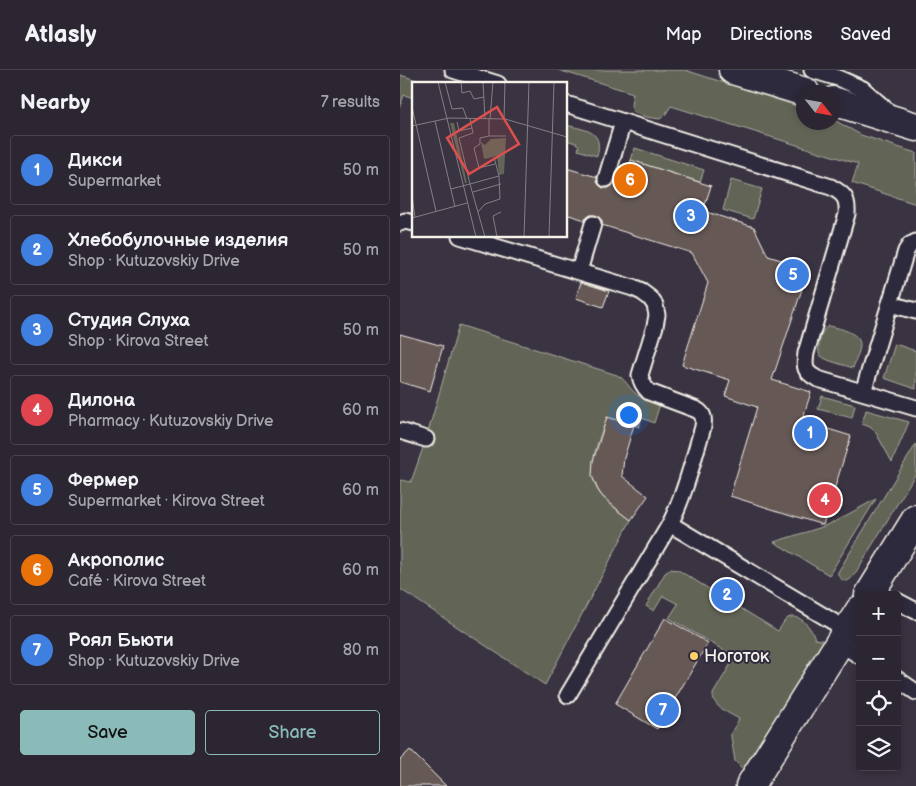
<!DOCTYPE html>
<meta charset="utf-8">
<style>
body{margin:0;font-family:"Balsamiq Sans",sans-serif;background:#342e3a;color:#f1f3f6}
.controls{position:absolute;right:15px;bottom:15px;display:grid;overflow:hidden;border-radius:5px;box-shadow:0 2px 8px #0003}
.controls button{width:45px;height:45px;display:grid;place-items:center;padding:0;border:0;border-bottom:1px solid #48434d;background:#2c2632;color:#f1f3f6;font:25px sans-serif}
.compass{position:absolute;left:396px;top:15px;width:45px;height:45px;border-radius:50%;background:#2c2632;box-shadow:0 2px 8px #0003;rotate:121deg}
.you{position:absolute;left:228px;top:344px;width:18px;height:18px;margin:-12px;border:4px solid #fff;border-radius:50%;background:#1a73e8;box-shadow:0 0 0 8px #1a73e833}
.badge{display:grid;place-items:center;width:32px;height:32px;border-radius:50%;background:#8bbbb9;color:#fff;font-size:16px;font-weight:700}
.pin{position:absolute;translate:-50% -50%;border:2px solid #fff;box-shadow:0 1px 5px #0006}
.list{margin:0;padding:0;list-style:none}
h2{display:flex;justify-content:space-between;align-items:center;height:65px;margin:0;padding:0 20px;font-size:21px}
h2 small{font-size:16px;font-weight:400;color:#a6a5ac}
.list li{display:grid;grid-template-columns:32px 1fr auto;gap:15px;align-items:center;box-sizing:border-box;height:70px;margin:0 10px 10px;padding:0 10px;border:1px solid #48434d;border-radius:5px}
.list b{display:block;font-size:19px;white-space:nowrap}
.list p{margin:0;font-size:16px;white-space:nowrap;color:#a6a5ac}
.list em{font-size:16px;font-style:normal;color:#a6a5ac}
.actions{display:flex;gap:10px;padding:15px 20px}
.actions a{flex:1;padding:11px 0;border:1px solid #8bbbb9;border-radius:5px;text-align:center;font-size:18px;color:#8bbbb9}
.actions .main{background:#8bbbb9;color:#111}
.icon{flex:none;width:28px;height:28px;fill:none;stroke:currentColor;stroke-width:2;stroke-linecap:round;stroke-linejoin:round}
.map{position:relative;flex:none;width:516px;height:716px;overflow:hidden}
header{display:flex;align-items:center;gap:30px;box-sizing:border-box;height:70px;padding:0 25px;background:#2c2632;border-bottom:1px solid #48434d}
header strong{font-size:24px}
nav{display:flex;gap:28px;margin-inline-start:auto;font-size:18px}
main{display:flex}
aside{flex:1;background:#2c2632}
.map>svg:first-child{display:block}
</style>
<header>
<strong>Atlasly</strong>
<nav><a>Map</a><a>Directions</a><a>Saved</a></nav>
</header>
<main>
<aside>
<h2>Nearby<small>7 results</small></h2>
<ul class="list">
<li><span class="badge" style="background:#3f7fe0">1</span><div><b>Дикси</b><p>Supermarket</p></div><em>50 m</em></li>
<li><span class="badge" style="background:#3f7fe0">2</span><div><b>Хлебобулочные изделия</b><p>Shop · Kutuzovskiy Drive</p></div><em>50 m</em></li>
<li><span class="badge" style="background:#3f7fe0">3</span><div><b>Студия Слуха</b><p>Shop · Kirova Street</p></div><em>50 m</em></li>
<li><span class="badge" style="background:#e0444e">4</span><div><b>Дилона</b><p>Pharmacy · Kutuzovskiy Drive</p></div><em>60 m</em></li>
<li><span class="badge" style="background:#3f7fe0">5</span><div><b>Фермер</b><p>Supermarket · Kirova Street</p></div><em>60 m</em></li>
<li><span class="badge" style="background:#e8710a">6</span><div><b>Акрополис</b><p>Café · Kirova Street</p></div><em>60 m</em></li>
<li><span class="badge" style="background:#3f7fe0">7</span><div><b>Роял Бьюти</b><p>Shop · Kutuzovskiy Drive</p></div><em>80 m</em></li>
</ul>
<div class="actions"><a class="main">Save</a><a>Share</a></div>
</aside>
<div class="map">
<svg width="516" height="716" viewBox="0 0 516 716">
<rect width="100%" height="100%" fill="#3a3342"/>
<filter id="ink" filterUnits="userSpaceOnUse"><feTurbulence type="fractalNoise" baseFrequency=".02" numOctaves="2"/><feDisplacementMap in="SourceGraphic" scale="10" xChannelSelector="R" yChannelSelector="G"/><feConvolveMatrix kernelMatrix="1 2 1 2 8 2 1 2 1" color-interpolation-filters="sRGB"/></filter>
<g filter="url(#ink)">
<g fill="#626557" stroke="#ababa0">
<polygon points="158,0 285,0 403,38 403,52 433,52 434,50 461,65 516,83 516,134 452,113 458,94 271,36 265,45 260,49 246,47 233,42 231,35 233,23"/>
<polygon points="0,5 30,14 14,14 14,28 4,25 0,37"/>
<path d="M166,55C185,60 204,60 197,86L178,80L179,76L176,73L166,70Z"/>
<polygon points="235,78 304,100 300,112 231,90"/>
<polygon points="331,110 362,119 353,149 323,140"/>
<path d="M59,255L217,305C226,310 227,315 234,322C240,329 251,331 260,334L254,353L242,348L239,357L207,347C199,371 182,402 201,425C209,435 221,442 231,450L145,615L0,519V410L11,412L26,369Z"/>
<path d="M428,256C437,257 461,263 460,275C460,282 455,291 453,298C445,295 426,291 421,286C417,282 419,275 420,270C421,264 423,260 428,256Z"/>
<polygon points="495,274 516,281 516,319 484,308"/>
<polygon points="422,326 455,335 452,348 418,339"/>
<polygon points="466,340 509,352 492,392 476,363 470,357 462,354"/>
<path d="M516,374V403L456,502C451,510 445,516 438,505V502Z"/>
<polygon points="476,429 429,505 374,472 419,458 434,452"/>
<path d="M271,499L278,500L378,561C381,557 384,550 388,548C400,542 413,560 415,569L439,573L354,711L335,691L331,667V663L339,649C329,643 312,637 313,624L335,587L269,548L278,534L263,526L254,541L246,536L265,503Z"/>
</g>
<g fill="#655854" stroke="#f4f1e8">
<polygon points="231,90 311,116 303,141 354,157 368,186 391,193 402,219 372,310 411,322 402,351 451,366 423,455 330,426 357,337 325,326 330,310 282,295 308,213 292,183 202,155 202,151 200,148 196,145 190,145 185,150 166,144 166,98 197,107 197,112 200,116 203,118 208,118 212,116 214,113 223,115"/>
<polygon points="181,212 209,221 203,237 176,228"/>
<polygon points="0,264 43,276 30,321 0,312"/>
<polygon points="207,347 234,355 224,388 222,406 248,426 231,450 218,440 202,426 198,420 192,406 193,391"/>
<polygon points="265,548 308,573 257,659 215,634"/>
<polygon points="10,680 46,716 0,716 0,690"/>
</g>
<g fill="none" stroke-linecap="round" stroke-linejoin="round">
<defs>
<g id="lane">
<polyline points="53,0 98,14"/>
<polyline points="412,0 438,8 463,19 490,43"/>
<path d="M166,34L431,117C444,124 448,128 447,144L406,283C404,297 404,302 418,309L516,338"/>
<polyline points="206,109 223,52"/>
<polyline points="0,153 5,151 14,153"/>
<path d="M60,166L233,218L242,222L250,228L255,235L257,245L255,256L240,305C241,313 244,317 249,322L297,340C304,344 304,349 303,357C293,390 285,424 270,454"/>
<polyline points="179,201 193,154"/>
<polyline points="490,234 516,241"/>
<polyline points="463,322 506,181 510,175 516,172"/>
<polyline points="0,361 26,369"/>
<polyline points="497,531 516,541"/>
<polyline points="439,573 460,586"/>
<polyline points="497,609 516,622"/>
<polyline points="168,625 270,454 447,560"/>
</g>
<g id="secondary">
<polyline points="333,0 405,22"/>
<polyline points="433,31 516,57"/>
<polyline points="469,525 516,449"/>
<polyline points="350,716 460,540"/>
</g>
</defs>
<use href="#lane" stroke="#f4f1e8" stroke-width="19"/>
<use href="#secondary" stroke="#f4f1e8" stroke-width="31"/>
<use href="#lane" stroke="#2f2a3d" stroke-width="15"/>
<use href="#secondary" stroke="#2f2a3d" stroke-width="28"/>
</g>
</g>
<circle fill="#ffd166" stroke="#2f2a3d" stroke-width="2" cx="294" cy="586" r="5"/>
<g text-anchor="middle" stroke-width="4" stroke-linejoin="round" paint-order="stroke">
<g font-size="18" fill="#f4f1e8" stroke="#2f2a3d" text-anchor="start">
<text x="304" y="592">Ноготок</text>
</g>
</g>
<g transform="translate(12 12)">
<rect width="155" height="155" fill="#3a3342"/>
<path d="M38,41H42L55,101H53ZM94,56L92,92L87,93L85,74L72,77L69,60L73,63L79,57Z" fill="#626557"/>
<path fill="none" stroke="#847f84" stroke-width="1" d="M26,0L64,155M33,0L40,27L51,26L55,37M49,0L50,11L58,9L62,17L72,15M71,0L73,37M0,25L24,129M77,37V54H94M78,37L81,0M92,37L93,0M23,39L43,125M45,40L47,49L60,46M0,44L37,36L93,37L155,55M77,54L68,56V62L62,66L67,86L83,82M39,107L58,102L47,56L61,51L58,37M61,110L89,102M0,114L3,135M66,130L73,122L88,117L87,94M0,136L55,121M56,155H72M73,155L58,102L87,94L82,75M85,155L81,134L89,130M112,155L117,0M137,155L142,0"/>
<path fill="#dc504e" fill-opacity="0.15" stroke="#dc504e" stroke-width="2.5" d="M85,25L107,62L57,92L35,56Z"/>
<rect width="155" height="155" fill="none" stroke="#f4f1e8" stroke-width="2.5"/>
</g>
</svg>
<div class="controls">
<button>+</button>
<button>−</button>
<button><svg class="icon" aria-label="locate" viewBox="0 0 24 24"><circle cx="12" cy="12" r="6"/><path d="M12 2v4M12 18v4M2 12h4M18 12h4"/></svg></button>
<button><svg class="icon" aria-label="layers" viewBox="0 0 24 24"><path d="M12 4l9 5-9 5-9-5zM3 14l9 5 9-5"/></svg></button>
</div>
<svg class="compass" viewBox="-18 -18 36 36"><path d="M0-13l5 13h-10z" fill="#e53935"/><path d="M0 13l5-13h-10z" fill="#a6a5ac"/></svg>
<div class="you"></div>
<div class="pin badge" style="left:410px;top:363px;background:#3f7fe0">1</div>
<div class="pin badge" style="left:327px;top:525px;background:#3f7fe0">2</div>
<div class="pin badge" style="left:291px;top:146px;background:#3f7fe0">3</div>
<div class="pin badge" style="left:425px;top:430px;background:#e0444e">4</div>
<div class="pin badge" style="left:393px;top:205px;background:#3f7fe0">5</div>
<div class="pin badge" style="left:230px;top:110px;background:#e8710a">6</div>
<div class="pin badge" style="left:263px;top:640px;background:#3f7fe0">7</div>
</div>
</main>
